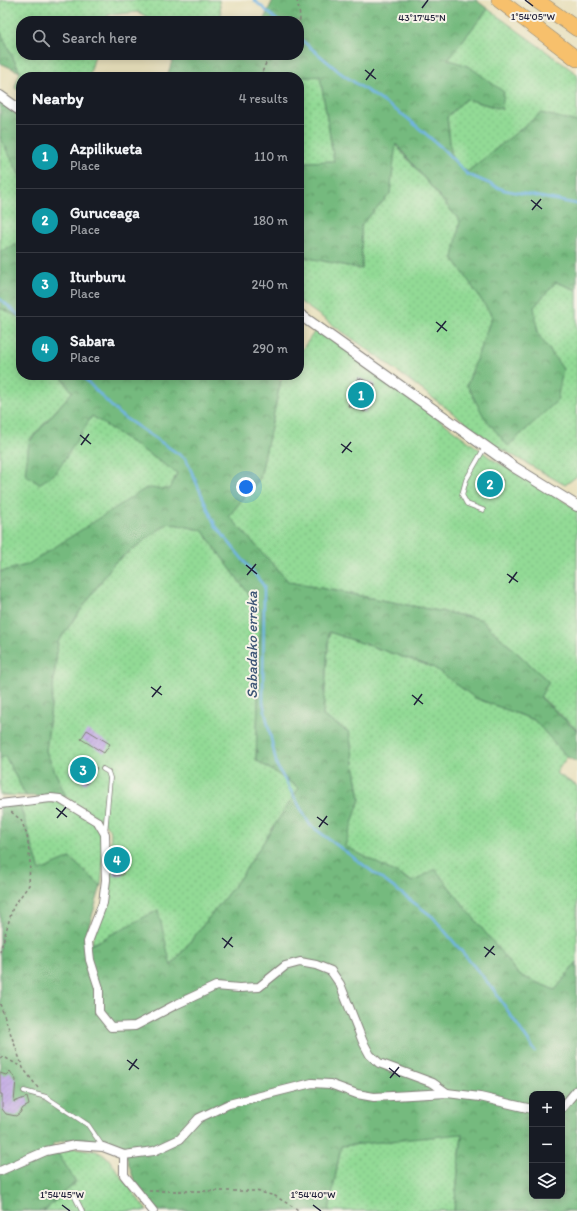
<!DOCTYPE html>
<meta charset="utf-8">
<style>
body{margin:0;font-family:Itim,sans-serif;background:#20242c;color:#f1f3f6}
.controls{position:absolute;right:12px;bottom:12px;display:grid;overflow:hidden;border-radius:8px;box-shadow:0 2px 10px #0003}
.controls button{width:36px;height:36px;display:grid;place-items:center;padding:0;border:0;border-bottom:1px solid #363941;background:#171b24;color:#f1f3f6;font:20px sans-serif}
.you{position:absolute;left:246px;top:487px;width:14px;height:14px;margin:-10px;border:3px solid #fff;border-radius:50%;background:#1a73e8;box-shadow:0 0 0 6px #1a73e833}
.badge{display:grid;place-items:center;width:26px;height:26px;border-radius:50%;background:#2563eb;color:#fff;font-size:13px;font-weight:700}
.pin{position:absolute;translate:-50% -50%;border:2px solid #fff;box-shadow:0 1px 4px #0006}
.list{margin:0;padding:0;list-style:none}
h2{display:flex;justify-content:space-between;align-items:center;height:52px;margin:0;padding:0 16px;font-size:17px}
h2 small{font-size:13px;font-weight:400;color:#9ea1a6}
.list li{display:grid;grid-template-columns:26px 1fr auto;gap:12px;align-items:center;box-sizing:border-box;height:64px;padding:0 16px;border-top:1px solid #363941}
.list b{display:block;font-size:15px;white-space:nowrap}
.list p{margin:0;font-size:13px;white-space:nowrap;color:#9ea1a6}
.list em{font-size:13px;font-style:normal;color:#9ea1a6}
.icon{flex:none;width:22px;height:22px;fill:none;stroke:currentColor;stroke-width:2;stroke-linecap:round;stroke-linejoin:round}
.map{position:relative;flex:none;width:577px;height:1211px;overflow:hidden}
.search{position:absolute;background:#171b24;box-shadow:0 2px 10px #0003;left:16px;top:16px;width:288px;height:44px;display:flex;align-items:center;gap:10px;box-sizing:border-box;padding:0 14px;border-radius:16px;color:#9ea1a6;font-size:15px}
.panel{position:absolute;background:#171b24;box-shadow:0 2px 10px #0003;left:16px;top:72px;width:288px;height:308px;border-radius:16px}
.map>svg:first-child{display:block}
</style>
<div class="map">
<svg width="577" height="1211" viewBox="0 0 577 1211">
<defs>
<pattern id="grass-dots" width="8" height="8" patternUnits="userSpaceOnUse"><rect width="8" height="8" fill="#92da95"/><path d="M2 2h.1M6 6h.1" fill="none" stroke="#7ebb81" stroke-width="1.8" stroke-linecap="round"/></pattern>
<pattern id="forest-crowns" width="20" height="18" patternUnits="userSpaceOnUse"><rect width="20" height="18" fill="#75ba7e"/><path d="M2 6a3 3 0 1 1 6 0M12 15a3 3 0 1 1 6 0" fill="none" stroke="#609768"/></pattern>
<pattern id="building-hatch" width="6" height="6" patternUnits="userSpaceOnUse"><rect width="6" height="6" fill="#b99de4"/><path d="M-1 1l2-2M0 6l6-6M5 7l2-2" fill="none" stroke="#9680ba"/></pattern>
</defs>
<rect width="100%" height="100%" fill="#f7f3e8"/>
<filter id="ink" filterUnits="userSpaceOnUse"><feTurbulence type="fractalNoise" baseFrequency=".025" numOctaves="2"/><feDisplacementMap in="SourceGraphic" scale="8" xChannelSelector="R" yChannelSelector="G"/><feConvolveMatrix kernelMatrix="1 2 1 2 8 2 1 2 1" color-interpolation-filters="sRGB"/></filter>
<filter id="wash" filterUnits="userSpaceOnUse"><feTurbulence type="fractalNoise" baseFrequency=".012" numOctaves="4" result="noise"/><feDisplacementMap in="SourceGraphic" scale="16" xChannelSelector="R" yChannelSelector="G"/><feGaussianBlur stdDeviation="0.9" result="paint"/><feColorMatrix in="noise" values="0 0 0 0 0 0 0 0 0 0 0 0 0 0 0 0 0 1.4 0 .05"/><feComposite in="paint" operator="in"/></filter>
<g filter="url(#wash)">
<rect width="100%" height="100%" fill="#e7dfba"/>
<g fill="url(#grass-dots)" stroke="#5a7e68">
<polygon points="0,0 219,0 222,21 155,21 138,12 108,15 106,21 21,21 21,55 95,55 89,77 21,77 21,92 15,88 20,72 0,31"/>
<polygon points="488,9 577,74 577,122 541,113 467,172 452,160 447,117 466,99 501,109 470,67 447,60"/>
<polygon points="320,75 334,161 305,162 299,214 299,78"/>
<polygon points="0,137 21,178 21,241 0,252"/>
<polygon points="395,144 460,221 454,258 492,316 467,385 563,369 538,334 534,307 556,282 577,290 577,476 565,485 498,447 377,356 299,301 299,256 362,269 361,225 390,194"/>
<polygon points="0,308 21,318 21,375 60,375 72,392 29,441 56,473 92,416 177,473 170,489 27,565 0,572"/>
<polygon points="317,328 492,459 577,509 577,730 540,696 549,682 480,619 289,582 229,516 260,478 281,380 284,375 299,375 299,354"/>
<polygon points="168,523 202,530 261,611 256,760 299,788 240,878 170,967 91,946 96,925 104,912 109,890 111,832 105,823 66,797 46,751 58,642 114,563"/>
<polygon points="329,632 433,667 475,698 534,720 567,757 556,773 577,786 577,962 555,990 519,975 435,870 413,882 344,846 360,799 349,732 323,716"/>
<polygon points="5,756 26,796 0,795 0,759"/>
<path d="M56,800C69,808 85,815 96,825C109,836 102,870 101,886L70,858L40,872L20,805Z"/>
<polygon points="462,1133 454,1211 329,1211 341,1146"/>
<polygon points="76,1148 96,1151 107,1157 147,1211 44,1211 76,1182 57,1152"/>
</g>
<g fill="url(#forest-crowns)" stroke="#4c6e5c" fill-rule="evenodd">
<polygon points="273,0 476,0 488,9 448,59 470,67 504,92 502,109 466,99 447,117 452,160 467,172 541,113 577,122 577,290 556,282 534,307 538,334 563,369 557,401 508,446 484,417 467,385 492,316 453,258 460,221 396,144 390,194 361,225 362,269 299,256 299,214 305,162 334,161 320,76 299,78 167,77 174,55 299,55 299,21 241,21 263,21"/>
<polygon points="0,31 20,72 0,63"/>
<polygon points="3,97 21,110 21,178 0,137 0,103"/>
<polygon points="21,241 21,318 0,308 0,252"/>
<path d="M60,375H276L281,380L260,478L229,516L289,582L480,619L549,682L540,697L577,731V762L567,757L534,720L475,698L433,667L329,632L323,716L349,732L360,799L345,846L413,882L435,869L519,975L555,990L577,962V1211H454L462,1134L341,1146L329,1211H157L134,1180L123,1147C97,1140 78,1135 52,1144L76,1182L44,1211H0V804L20,805L40,871L70,858L101,886L86,936L91,945L158,910L171,966L240,878L299,788L256,760L261,611L202,530L168,523L114,563L58,642L46,751L66,797L26,796L5,756L0,759V572L27,565L146,488L170,489L177,473L92,416L56,473L39,484L25,474L29,442L72,392ZM532,1094H562V1196H532Z"/>
</g>
<g fill="none" stroke-linecap="round" stroke-linejoin="round">
<g stroke="#6fb4e5" stroke-width="2.5">
<polyline points="254,0 278,21"/>
<polyline points="299,38 342,74 406,117 441,147 467,174 504,190 577,204"/>
<polyline points="0,299 21,317"/>
<polyline points="81,375 119,414 186,459 215,525 264,586 263,702 277,766 310,825 433,917 493,989 535,1051"/>
</g>
</g>
<g id="blocks">
<g fill="url(#building-hatch)">
<polygon points="358,378 375,384 365,412 348,406"/>
<polygon points="485,472 503,480 496,496 478,488"/>
<polygon points="87,730 110,744 104,753 81,739"/>
<polygon points="80,757 97,768 86,784 69,772"/>
<polygon points="111,848 114,848 114,850 126,850 126,870 123,870 123,875 114,876 113,870 111,870"/>
<polygon points="10,1071 16,1080 14,1102 27,1097 29,1105 23,1108 20,1113 16,1116 6,1114 2,1109 2,1094 0,1094 0,1073 6,1075"/>
</g>
</g>
</g>
<g filter="url(#ink)">
<use href="#blocks" fill-opacity="0" stroke="#84807a" stroke-width="1"/>
<g fill="none" stroke-linecap="round" stroke-linejoin="round">
<defs>
<g id="service">
<polyline points="483,510 467,504 462,495 466,480 485,447"/>
<polyline points="103,769 108,772 110,778 105,833"/>
<polyline points="24,1091 46,1097 88,1125 103,1147"/>
<polyline points="73,1193 82,1211"/>
</g>
<g id="minor">
<polyline points="0,804 51,798 60,799 98,822 105,834 106,880 103,903 88,942 90,960 99,988 99,1012 111,1027 135,1026 175,1005 216,986 239,988 259,987 285,966 300,962 316,965 331,971 340,984 363,1042 370,1055 379,1063 433,1083 447,1093"/>
<polyline points="562,1108 577,1090"/>
<polyline points="124,1155 124,1175 153,1211"/>
<polyline points="0,1171 46,1151 75,1145 103,1147 124,1155 154,1151 180,1139 199,1118 229,1104 312,1083 330,1084 357,1094 374,1097 447,1093 480,1097 532,1109"/>
</g>
<g id="tertiary">
<polyline points="0,96 21,111"/>
<polyline points="299,314 514,467 577,506"/>
</g>
<g id="motorway">
<polyline points="499,0 577,59"/>
<polyline points="536,0 577,29"/>
</g>
</defs>
<use href="#service" stroke="#84807a" stroke-width="5.5"/>
<use href="#minor" stroke="#84807a" stroke-width="10"/>
<use href="#tertiary" stroke="#84807a" stroke-width="12"/>
<use href="#motorway" stroke="#84807a" stroke-width="16"/>
<g stroke="#84807a" stroke-width="1.5" stroke-dasharray="3 3" stroke-linecap="butt">
<polyline points="297,0 300,16 299,37"/>
<polyline points="260,77 266,63 276,55"/>
<polyline points="0,952 13,907 29,885 30,861 27,835 21,820 10,811"/>
<polyline points="0,1004 23,1068 38,1088"/>
<polyline points="0,1058 6,1058 21,1067"/>
<polyline points="149,1191 256,1191 275,1196 300,1211"/>
</g>
<use href="#service" stroke="#fff" stroke-width="4"/>
<use href="#minor" stroke="#fff" stroke-width="8"/>
<use href="#tertiary" stroke="#fff" stroke-width="10"/>
<use href="#motorway" stroke="#f7c06c" stroke-width="15"/>
</g>
</g>
<path fill="none" stroke="#22223b" stroke-width="1.5" d="M525,0L533,6M422,8L428,0M365,70L376,79M366,80L374,69M531,200L542,209M532,210L541,199M436,322L447,331M437,332L446,321M80,435L91,444M341,444L352,452M81,445L89,434M342,453L351,442M246,565L257,574M507,574L518,582M247,575L256,564M509,583L517,572M151,687L162,695M412,695L423,704M152,697L161,686M414,705L422,694M56,808L67,817M317,817L328,825M57,818L66,807M319,827L327,816M222,938L233,947M484,947L495,955M224,948L232,937M485,957L494,946M127,1060L139,1069M389,1068L400,1077M129,1070L137,1059M390,1078L399,1067M62,1205L70,1211M313,1205L321,1211"/>
<g text-anchor="middle" stroke-width="4" stroke-linejoin="round" paint-order="stroke">
<g font-size="15" font-style="italic" fill="#3d5576" stroke="#f7f3e8">
<text transform="translate(252 645) rotate(-90)" y="5">Sabadako erreka</text>
</g>
</g>
<g font-size="10" text-anchor="middle" fill="#22223b" stroke="#f7f3e8" stroke-width="4" stroke-linejoin="round" paint-order="stroke">
<text x="533" y="20">1°54'05"W</text>
<text x="422" y="21">43°17'45"N</text>
<text x="62" y="1198">1°54'45"W</text>
<text x="313" y="1198">1°54'40"W</text>
</g>
</svg>
<div class="controls">
<button>+</button>
<button>−</button>
<button><svg class="icon" aria-label="layers" viewBox="0 0 24 24"><path d="M12 4l9 5-9 5-9-5zM3 14l9 5 9-5"/></svg></button>
</div>
<div class="you"></div>
<div class="pin badge" style="left:361px;top:395px;background:#0f9aa8">1</div>
<div class="pin badge" style="left:490px;top:484px;background:#0f9aa8">2</div>
<div class="pin badge" style="left:83px;top:770px;background:#0f9aa8">3</div>
<div class="pin badge" style="left:117px;top:860px;background:#0f9aa8">4</div>
<div class="search"><svg class="icon" aria-label="search" viewBox="0 0 24 24"><circle cx="10" cy="10" r="6"/><path d="M15 15l6 6"/></svg>Search here</div>
<section class="panel">
<h2>Nearby<small>4 results</small></h2>
<ul class="list">
<li><span class="badge" style="background:#0f9aa8">1</span><div><b>Azpilikueta</b><p>Place</p></div><em>110 m</em></li>
<li><span class="badge" style="background:#0f9aa8">2</span><div><b>Guruceaga</b><p>Place</p></div><em>180 m</em></li>
<li><span class="badge" style="background:#0f9aa8">3</span><div><b>Iturburu</b><p>Place</p></div><em>240 m</em></li>
<li><span class="badge" style="background:#0f9aa8">4</span><div><b>Sabara</b><p>Place</p></div><em>290 m</em></li>
</ul>
</section>
</div>
